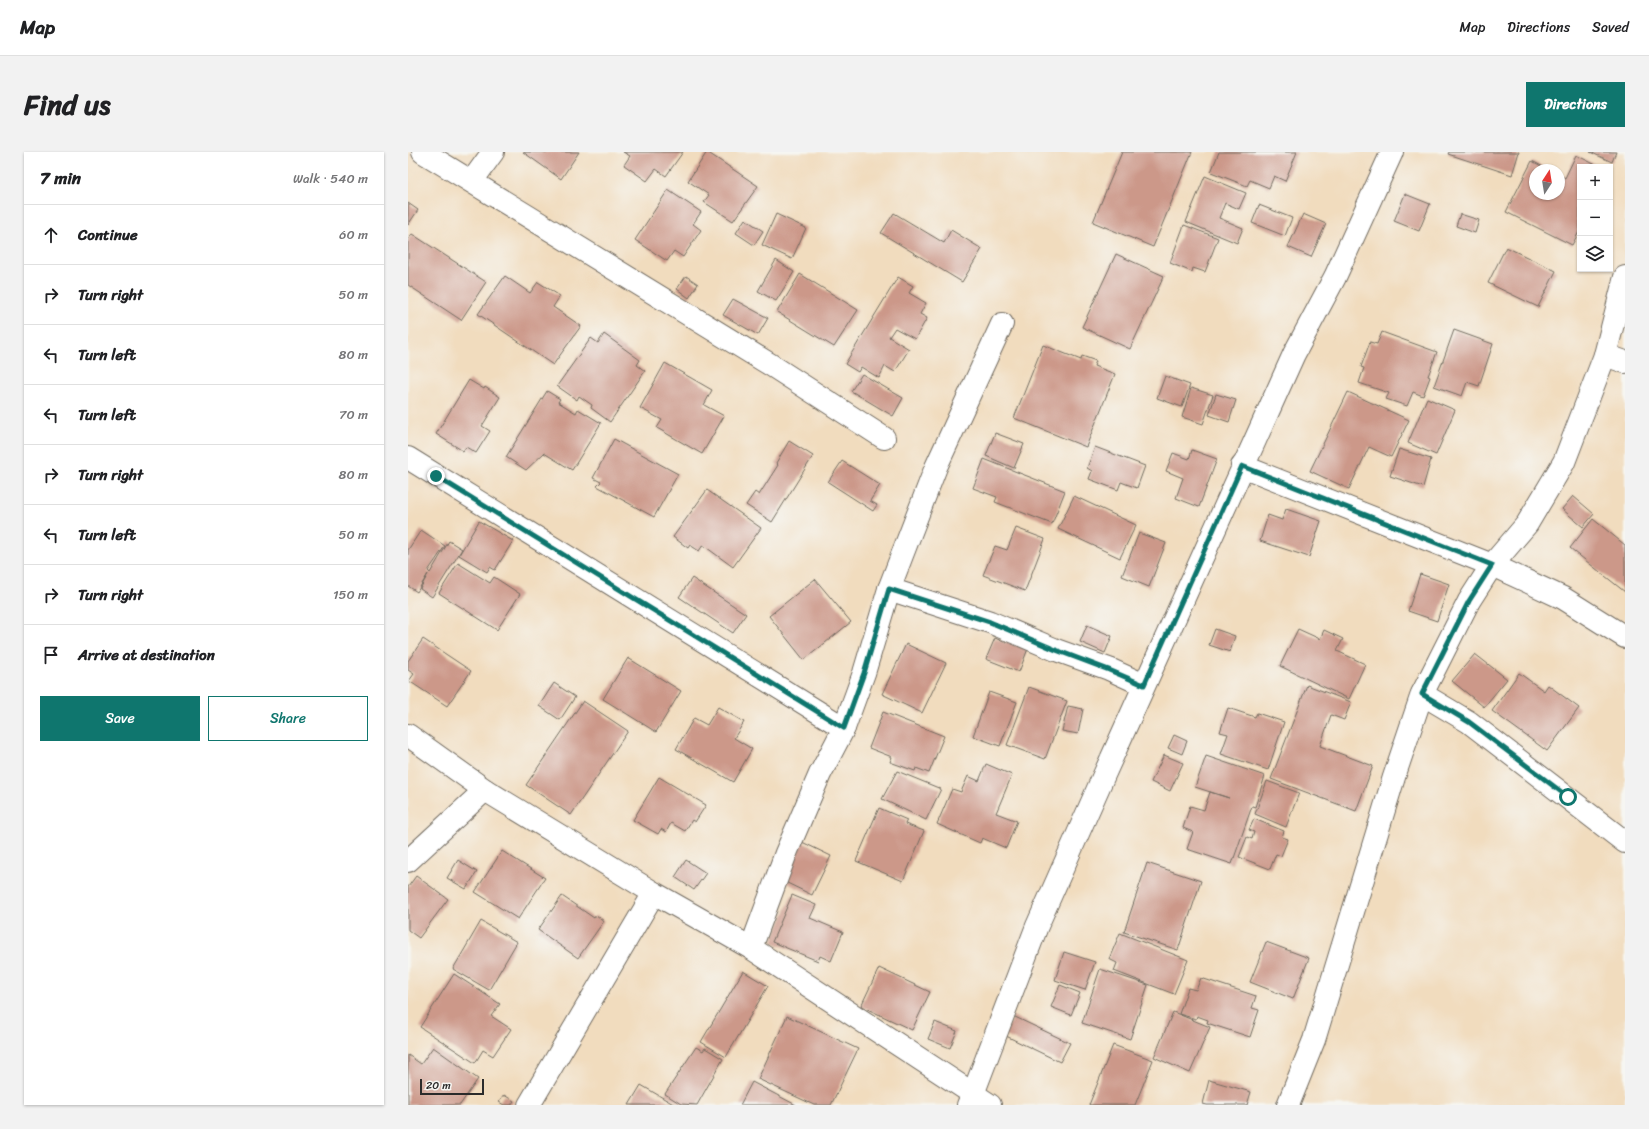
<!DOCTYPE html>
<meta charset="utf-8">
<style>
body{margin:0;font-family:Sriracha,sans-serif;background:#f2f2f2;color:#202124}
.controls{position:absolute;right:12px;top:12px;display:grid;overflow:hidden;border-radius:0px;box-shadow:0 1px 3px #0004}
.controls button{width:36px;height:36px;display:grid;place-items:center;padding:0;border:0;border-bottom:1px solid #e0e0e0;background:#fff;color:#202124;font:20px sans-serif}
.compass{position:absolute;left:1121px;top:12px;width:36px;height:36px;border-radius:50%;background:#fff;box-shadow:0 1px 3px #0004;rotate:12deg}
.scale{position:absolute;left:12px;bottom:10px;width:64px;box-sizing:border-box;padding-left:4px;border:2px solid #2b2b2b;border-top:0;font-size:11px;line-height:14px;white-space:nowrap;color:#2b2b2b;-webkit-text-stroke:3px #f6f6f2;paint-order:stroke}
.stop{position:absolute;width:12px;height:12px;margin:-9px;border:3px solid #0f766e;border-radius:50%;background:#fff}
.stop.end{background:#0f766e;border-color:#fff;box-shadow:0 1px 4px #0008}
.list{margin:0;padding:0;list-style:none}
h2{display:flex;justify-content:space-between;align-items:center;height:52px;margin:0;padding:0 16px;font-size:17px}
h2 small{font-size:13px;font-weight:400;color:#757577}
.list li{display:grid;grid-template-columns:26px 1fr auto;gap:12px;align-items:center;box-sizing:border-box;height:60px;padding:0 16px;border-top:1px solid #e0e0e0}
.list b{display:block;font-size:15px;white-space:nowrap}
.list em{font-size:13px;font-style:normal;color:#757577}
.actions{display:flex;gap:8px;padding:12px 16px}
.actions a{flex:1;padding:9px 0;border:1px solid #0f766e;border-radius:0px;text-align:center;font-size:14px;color:#0f766e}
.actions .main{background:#0f766e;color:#fff}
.icon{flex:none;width:22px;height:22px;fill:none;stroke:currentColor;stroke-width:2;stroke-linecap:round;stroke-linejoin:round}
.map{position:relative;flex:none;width:1217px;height:953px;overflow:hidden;border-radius:0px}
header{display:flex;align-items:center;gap:24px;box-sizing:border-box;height:56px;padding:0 20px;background:#fff;border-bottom:1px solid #e0e0e0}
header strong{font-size:19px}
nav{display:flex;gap:22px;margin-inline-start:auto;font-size:14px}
.intro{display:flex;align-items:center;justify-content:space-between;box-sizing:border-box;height:96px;padding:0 24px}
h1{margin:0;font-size:28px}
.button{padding:10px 18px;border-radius:0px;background:#0f766e;color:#fff;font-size:14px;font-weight:700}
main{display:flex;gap:24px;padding:0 24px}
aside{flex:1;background:#fff;border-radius:0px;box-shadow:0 1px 3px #0004}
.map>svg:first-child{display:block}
</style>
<header>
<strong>Map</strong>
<nav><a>Map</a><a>Directions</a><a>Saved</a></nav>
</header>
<div class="intro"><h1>Find us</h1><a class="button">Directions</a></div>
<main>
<aside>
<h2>7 min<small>Walk · 540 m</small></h2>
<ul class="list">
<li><svg class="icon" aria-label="ahead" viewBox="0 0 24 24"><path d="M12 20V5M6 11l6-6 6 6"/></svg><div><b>Continue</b></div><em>60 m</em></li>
<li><svg class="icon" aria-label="right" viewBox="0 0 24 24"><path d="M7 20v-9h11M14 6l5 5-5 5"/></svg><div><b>Turn right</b></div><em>50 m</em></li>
<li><svg class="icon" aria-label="left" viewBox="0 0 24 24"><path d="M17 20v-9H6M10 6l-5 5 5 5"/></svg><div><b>Turn left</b></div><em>80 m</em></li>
<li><svg class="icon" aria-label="left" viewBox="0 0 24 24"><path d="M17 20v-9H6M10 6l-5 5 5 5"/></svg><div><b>Turn left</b></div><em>70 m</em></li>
<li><svg class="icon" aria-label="right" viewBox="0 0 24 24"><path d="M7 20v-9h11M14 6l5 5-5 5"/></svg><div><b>Turn right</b></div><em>80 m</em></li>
<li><svg class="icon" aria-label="left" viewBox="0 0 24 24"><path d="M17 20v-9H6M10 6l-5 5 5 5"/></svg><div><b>Turn left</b></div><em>50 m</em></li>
<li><svg class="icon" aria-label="right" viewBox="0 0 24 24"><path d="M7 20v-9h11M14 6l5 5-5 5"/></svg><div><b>Turn right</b></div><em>150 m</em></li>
<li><svg class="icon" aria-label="arrive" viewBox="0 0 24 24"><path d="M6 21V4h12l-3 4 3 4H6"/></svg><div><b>Arrive at destination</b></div></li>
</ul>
<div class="actions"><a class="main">Save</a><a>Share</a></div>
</aside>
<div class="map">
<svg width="1217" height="953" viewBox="0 0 1217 953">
<rect width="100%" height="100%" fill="#f6f6f2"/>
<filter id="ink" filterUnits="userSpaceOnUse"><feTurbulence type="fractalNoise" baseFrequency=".025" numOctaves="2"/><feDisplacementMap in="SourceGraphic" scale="8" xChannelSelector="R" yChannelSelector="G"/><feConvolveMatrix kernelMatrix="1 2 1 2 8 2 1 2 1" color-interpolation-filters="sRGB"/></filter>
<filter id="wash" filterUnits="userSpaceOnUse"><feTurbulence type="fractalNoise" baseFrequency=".012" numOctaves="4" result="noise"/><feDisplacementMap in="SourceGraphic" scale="16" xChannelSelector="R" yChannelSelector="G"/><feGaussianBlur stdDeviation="0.9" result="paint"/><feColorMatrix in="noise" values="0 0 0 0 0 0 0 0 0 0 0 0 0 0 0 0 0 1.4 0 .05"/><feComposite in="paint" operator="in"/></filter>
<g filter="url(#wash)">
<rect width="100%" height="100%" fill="#f1dcbe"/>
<g id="blocks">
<g fill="#cc9889">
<polygon points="115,0 171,0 153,27"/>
<polygon points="215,0 275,0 258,24 248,17 239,29 216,13 222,4"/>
<polygon points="299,0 350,34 325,69 296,50 301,43 280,29"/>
<polygon points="714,0 784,0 745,95 685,70"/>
<polygon points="811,0 889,0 877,29 866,24 861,36 842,28 839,34 803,20"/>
<polygon points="1041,0 1111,0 1104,23 1040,2"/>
<polygon points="1182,0 1208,0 1204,10"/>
<polygon points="1168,3 1192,15 1172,15 1172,78 1164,93 1098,60 1124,9 1141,18 1127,18 1127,42 1151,42 1151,23 1157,26"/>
<polygon points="797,24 838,41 831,57 817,51 811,66 835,76 829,91 778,70"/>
<polygon points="260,38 293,60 285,72 293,78 275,105 266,99 259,109 227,88"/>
<polygon points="997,42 1022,52 1011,79 986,69"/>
<polygon points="0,51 10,58 0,73"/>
<polygon points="851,53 884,66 877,84 844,71"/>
<polygon points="486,61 536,91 543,78 574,97 554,130 473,81"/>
<polygon points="368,62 398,76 384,107 354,93"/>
<polygon points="895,62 918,72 903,105 880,95"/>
<polygon points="1052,62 1071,68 1067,81 1048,74"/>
<polygon points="337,67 355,79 346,93 328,81"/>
<polygon points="776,73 810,86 797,120 785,116 784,120 762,111"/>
<polygon points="4,82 78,130 53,168 0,133 0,88"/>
<polygon points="1098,95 1148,119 1130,155 1080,131"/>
<polygon points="708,102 756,124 722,197 674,175"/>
<polygon points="368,108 386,120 368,149 350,139"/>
<polygon points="392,122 450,158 426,195 369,160"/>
<polygon points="97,124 122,141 130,130 152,144 145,155 173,174 145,213 70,162"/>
<polygon points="278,124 290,132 281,146 269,137"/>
<polygon points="490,125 505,134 501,141 518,151 512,162 519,166 507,187 487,176 481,185 501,197 487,220 477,214 471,226 453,215 450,220 437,212"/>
<polygon points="325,147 360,166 350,183 315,163"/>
<polygon points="1046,178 1085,192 1071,234 1059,230 1054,244 1026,234"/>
<polygon points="974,180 1029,200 1020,224 1022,225 1015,244 1005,240 999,254 978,247 981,241 951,231 956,216 953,215 962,190 969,192"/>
<polygon points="196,182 232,208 229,213 237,219 202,270 183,256 184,253 171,244 169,248 149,234 183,186 190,191"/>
<polygon points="635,193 673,208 674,204 688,209 686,214 707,222 678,295 606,266"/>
<polygon points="257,211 304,238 296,253 316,264 294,302 249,276 254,268 232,256"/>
<polygon points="454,222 495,246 485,264 443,239"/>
<polygon points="757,224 782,233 774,255 749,246"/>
<polygon points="61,228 76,237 77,235 92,245 74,274 82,279 68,301 58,295 55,299 28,282"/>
<polygon points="783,236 805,243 795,272 774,265"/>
<polygon points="139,239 152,247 150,250 168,261 170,257 193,271 164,318 136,301 118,318 98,305"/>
<polygon points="940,240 1001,268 983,305 961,295 941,337 902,319"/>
<polygon points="808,242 828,248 821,270 801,263"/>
<polygon points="1019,246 1047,258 1028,303 1000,291"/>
<polygon points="587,281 616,292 606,316 578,304"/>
<polygon points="206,287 270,322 246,365 189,334 193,330 185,326"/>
<polygon points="381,289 405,304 364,370 338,353 347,340 351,343 370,313 368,311"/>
<polygon points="687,295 737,314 729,336 713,330 710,338 681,327 684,319 679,316"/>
<polygon points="991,297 1023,307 1015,335 982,324"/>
<polygon points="784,298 809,307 791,355 768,346 775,326 758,319 765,301 781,307"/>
<polygon points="576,307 657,339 644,372 587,350 589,345 565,336"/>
<polygon points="434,309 472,333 462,349 469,353 465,359 420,330"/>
<polygon points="299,338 353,376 325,415 295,393 291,399 282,393 280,396 265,385"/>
<polygon points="666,344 728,373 712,406 650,377"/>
<polygon points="1165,344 1186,362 1175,375 1154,357"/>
<polygon points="878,357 913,369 901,405 852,389 860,363 874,368"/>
<polygon points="1185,367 1217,393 1217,440 1162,396"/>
<polygon points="71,369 105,389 87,418 82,415 79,420 51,403"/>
<polygon points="608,376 637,387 617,439 575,423 587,394 599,398"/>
<polygon points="13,378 37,394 20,419 22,421 41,389 54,397 24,445 12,437 20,422 9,440 0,434 0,398"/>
<polygon points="731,381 758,391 741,435 714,424"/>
<polygon points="50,411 82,431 86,425 112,442 89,478 31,441"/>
<polygon points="1012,422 1041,432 1029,469 1000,459"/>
<polygon points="284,426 338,462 325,481 271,445"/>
<polygon points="407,427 443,470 396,508 361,464"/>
<polygon points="679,473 704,484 697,501 672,490"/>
<polygon points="807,477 827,484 822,500 801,493"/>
<polygon points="890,477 912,487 916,478 935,487 929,499 957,512 941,547 872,514"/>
<polygon points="587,486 598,491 600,486 621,494 611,520 578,507"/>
<polygon points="15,487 63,519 39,554 1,529 6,522 0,518 0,509"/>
<polygon points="498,492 538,511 514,561 474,542"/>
<polygon points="1067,502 1099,527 1076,555 1044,529"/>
<polygon points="220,506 273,539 248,580 195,547"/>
<polygon points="1111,521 1136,539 1140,533 1171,556 1139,599 1084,559"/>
<polygon points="146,531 167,545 152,568 131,554"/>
<polygon points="899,533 943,550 936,568 923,563 912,594 965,614 948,659 863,627"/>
<polygon points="621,535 659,549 637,607 599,593"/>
<polygon points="581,540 609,550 592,594 565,584"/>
<polygon points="175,549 220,579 163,663 118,633"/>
<polygon points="660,554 675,557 670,582 654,579"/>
<polygon points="310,555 336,570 326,586 344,597 325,630 268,597 286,566 299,573"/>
<polygon points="820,556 847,565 849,561 876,570 860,618 813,602 820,582 812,580"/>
<polygon points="475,560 536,584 521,621 508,616 507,619 482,610 484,605 461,596"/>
<polygon points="766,583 779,589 774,602 760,596"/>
<polygon points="756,603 775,611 762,639 743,630"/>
<polygon points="798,604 857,624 847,655 844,654 824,712 779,697 785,680 775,676 782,654 796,658 802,640 821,646 787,635"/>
<polygon points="578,612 604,623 588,661 609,669 598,696 574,686 572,691 529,672 544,637 553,640 560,624 571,629"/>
<polygon points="489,619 533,637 518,668 474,647"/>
<polygon points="251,625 298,653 287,670 284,668 277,679 263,671 258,680 253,677 250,682 225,668"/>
<polygon points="859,629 891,641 878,675 847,662"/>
<polygon points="471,656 499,668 497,672 516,679 495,729 448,709"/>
<polygon points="846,667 876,679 874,685 880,687 873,704 868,702 862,717 831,705 839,685 844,687 846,680 841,678"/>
<polygon points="394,690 423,704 404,743 375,729"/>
<polygon points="94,699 137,726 110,767 67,740"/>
<polygon points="50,708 69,720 58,737 39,726"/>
<polygon points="278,708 298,721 286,738 267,725"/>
<polygon points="739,711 793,729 770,798 716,780"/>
<polygon points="8,724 40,747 11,786 0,778 0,735"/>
<polygon points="384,743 408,753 402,766 435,780 423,809 412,804 410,809 364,790"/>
<polygon points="154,744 186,766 188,763 196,769 170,806 130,778"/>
<polygon points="73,769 109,790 81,838 45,817"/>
<polygon points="712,781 780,808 766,842 706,819 709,811 701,807"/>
<polygon points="858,790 901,806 885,847 842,830"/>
<polygon points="656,800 687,810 677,838 647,828"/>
<polygon points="471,816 522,840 504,878 453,854"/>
<polygon points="692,817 740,833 722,887 674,871"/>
<polygon points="335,819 360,834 318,905 293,890"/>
<polygon points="46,822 92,852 83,864 103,877 85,904 75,898 67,911 12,875"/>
<polygon points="793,826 848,844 844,856 851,858 842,885 799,871 800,868 789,864 788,867 771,862 780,836 788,838"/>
<polygon points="652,833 672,841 663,863 643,855"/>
<polygon points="765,860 802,875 782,921 746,905"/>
<polygon points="379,864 450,897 423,953 406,953 350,927"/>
<polygon points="605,864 662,891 652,910 596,883"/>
<polygon points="527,870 549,879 542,896 520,887"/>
<polygon points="705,893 745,908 727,953 681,953"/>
<polygon points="25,895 70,927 52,953 0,953 0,903 13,912"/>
<polygon points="288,895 295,899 297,896 315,907 289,953 273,952 257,942"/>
<polygon points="801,928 843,940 839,953 799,953 795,952"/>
<polygon points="344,930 388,953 332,953"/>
<polygon points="233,933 267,953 221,953"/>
<polygon points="96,943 106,949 103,953 96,953 91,950"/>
</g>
</g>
</g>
<g filter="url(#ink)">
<use href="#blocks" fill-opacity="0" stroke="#70695e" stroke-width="1"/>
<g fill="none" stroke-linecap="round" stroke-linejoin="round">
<defs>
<g id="minor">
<polyline points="15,0 363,213 476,286"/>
<polyline points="64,29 85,0"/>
<polyline points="1197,203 1217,210"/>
<polyline points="0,306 436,576"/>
<polyline points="834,314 1084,413 1155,446 1217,485"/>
<polyline points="481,437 582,470 648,498 701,517 736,533"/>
<polyline points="1014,542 1061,570 1217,690"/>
<polyline points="0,583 77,638 246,741 343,796 582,953"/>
<polyline points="0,709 77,638"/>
<polyline points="343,796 378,701 412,622 436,576 456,521 481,437 528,315 594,172"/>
<polyline points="121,953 246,741"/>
<polyline points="560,953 565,942 629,774 696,623 886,202 927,125 984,0"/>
<polyline points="880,953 906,888 986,625 1014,542 1061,449 1084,413 1119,372 1156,310 1197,203 1217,125"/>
</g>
</defs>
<use href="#minor" stroke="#70695e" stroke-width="24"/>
<use href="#minor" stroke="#fff" stroke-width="22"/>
</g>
</g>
<g fill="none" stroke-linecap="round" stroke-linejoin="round" filter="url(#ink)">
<polyline stroke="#0f766e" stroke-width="5" points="28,324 436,576 456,521 481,437 582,470 648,498 701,518 736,533 834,314 1084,413 1061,449 1014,542 1061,570 1160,645"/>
</g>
</svg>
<div class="controls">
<button>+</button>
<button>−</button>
<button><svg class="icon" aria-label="layers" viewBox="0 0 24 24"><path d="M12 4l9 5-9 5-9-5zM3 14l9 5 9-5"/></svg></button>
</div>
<svg class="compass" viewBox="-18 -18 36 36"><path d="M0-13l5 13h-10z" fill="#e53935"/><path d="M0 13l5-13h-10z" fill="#757577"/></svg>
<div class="scale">20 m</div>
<div class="stop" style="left:1160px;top:645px"></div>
<div class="stop end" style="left:28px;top:324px"></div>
</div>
</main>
